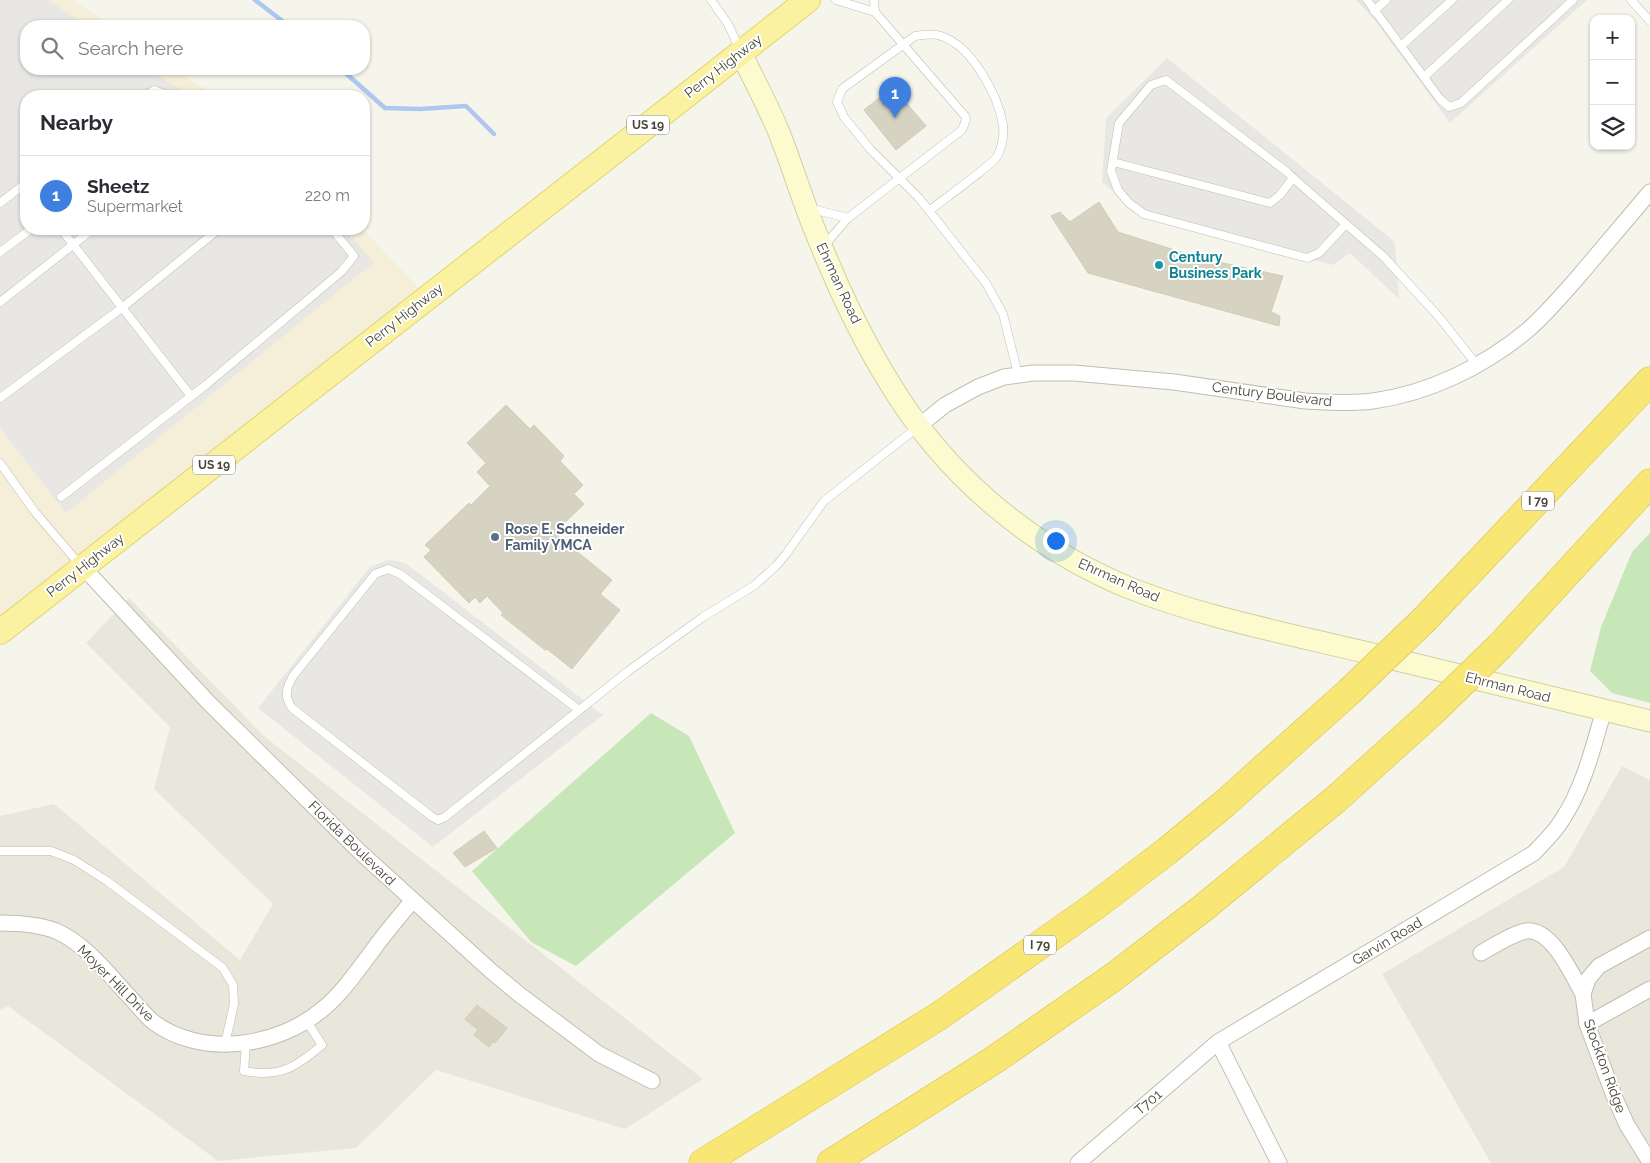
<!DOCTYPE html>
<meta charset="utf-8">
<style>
body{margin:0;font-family:Raleway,sans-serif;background:#f2f2f3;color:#2b2b33}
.controls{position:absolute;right:15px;top:15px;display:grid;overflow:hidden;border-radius:10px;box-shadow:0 1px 4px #0004}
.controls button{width:45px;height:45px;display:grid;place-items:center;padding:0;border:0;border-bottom:1px solid #e1e1e2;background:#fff;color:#2b2b33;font:25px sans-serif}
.you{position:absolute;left:1055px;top:540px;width:18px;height:18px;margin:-12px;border:4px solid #fff;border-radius:50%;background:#1a73e8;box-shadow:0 0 0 8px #1a73e833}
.badge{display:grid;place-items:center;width:32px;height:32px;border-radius:50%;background:#0f766e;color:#fff;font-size:16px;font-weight:700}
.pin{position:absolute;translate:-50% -41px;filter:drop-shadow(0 1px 2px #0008)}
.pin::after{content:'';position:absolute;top:26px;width:18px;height:15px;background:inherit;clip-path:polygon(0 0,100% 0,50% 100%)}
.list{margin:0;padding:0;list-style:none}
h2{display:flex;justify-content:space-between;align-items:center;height:65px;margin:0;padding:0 20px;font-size:21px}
h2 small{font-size:16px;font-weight:400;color:#7c7c81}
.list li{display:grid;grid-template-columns:32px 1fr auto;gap:15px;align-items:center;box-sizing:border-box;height:80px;padding:0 20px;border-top:1px solid #e1e1e2}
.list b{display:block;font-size:19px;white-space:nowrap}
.list p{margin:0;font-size:16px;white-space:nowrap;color:#7c7c81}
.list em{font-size:16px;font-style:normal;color:#7c7c81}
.icon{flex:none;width:28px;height:28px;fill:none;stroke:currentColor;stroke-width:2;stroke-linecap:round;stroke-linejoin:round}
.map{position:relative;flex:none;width:1650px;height:1163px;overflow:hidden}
.search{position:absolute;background:#fff;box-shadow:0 1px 4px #0004;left:20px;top:20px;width:350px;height:55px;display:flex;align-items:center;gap:12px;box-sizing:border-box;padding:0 18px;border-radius:20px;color:#7c7c81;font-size:19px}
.panel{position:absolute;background:#fff;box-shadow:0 1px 4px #0004;left:20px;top:90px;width:350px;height:145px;border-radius:20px}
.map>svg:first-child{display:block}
</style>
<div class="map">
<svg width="1650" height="1163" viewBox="0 0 1650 1163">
<rect width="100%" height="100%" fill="#f5f5ec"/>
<g fill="#e9e7db">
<polygon points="129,598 265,737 703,1079 625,1129 436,1070 356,1148 218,1161 8,1006 0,1010 0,816 54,804 240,960 273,904 154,789 170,727 86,643"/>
<polygon points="1622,766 1650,780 1650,1163 1491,1163 1382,974 1564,867"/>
</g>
<polygon fill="#f5efd9" points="0,0 73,0 111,26 26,26 26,69 174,69 214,96 26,96 26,229 363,229 427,297 0,632"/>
<g fill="#c8e7b8">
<polygon points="1650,533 1650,703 1612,693 1590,671 1601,627 1632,552"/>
<polygon points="651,713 689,736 735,833 576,966 531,942 472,871"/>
</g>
<g fill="#e8e7e3">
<polygon points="0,0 49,0 86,26 26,26 26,69 148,69 190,96 26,96 26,229 344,229 374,262 66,513 0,428"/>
<polygon points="1356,0 1587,0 1450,123 1376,22"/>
<polygon points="1167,58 1395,242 1399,299 1350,253 1333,265 1143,218 1102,182 1106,118"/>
<polygon points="388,560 398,561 408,565 603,715 433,847 258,708 370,567"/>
</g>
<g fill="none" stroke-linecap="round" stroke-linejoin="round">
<g stroke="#adc7ee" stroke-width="4.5">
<polyline points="255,0 289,26"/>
<polyline points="341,69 385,108 420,109 466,106 494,134"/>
</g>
</g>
<g fill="#d7d3c2" stroke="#d1ccb5">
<polygon points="898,83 908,95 903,99 926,126 896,150 864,110"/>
<polygon points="1099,202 1118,232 1200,258 1283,276 1271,312 1280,316 1279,326 1088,273 1051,216 1060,212 1070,222"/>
<polygon points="506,405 530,429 534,425 564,456 560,461 583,485 574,494 584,504 554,533 612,580 600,594 620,610 572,669 547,649 545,650 501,615 503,613 487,596 480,603 475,597 469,603 424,557 431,550 425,545 469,503 471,505 490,486 477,472 486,463 467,443"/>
<polygon points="484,831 497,848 465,867 453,853"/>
<polygon points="477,1005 507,1028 495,1043 493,1042 489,1047 474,1035 478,1030 465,1019"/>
</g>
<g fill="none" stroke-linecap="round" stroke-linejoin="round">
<defs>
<g id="lane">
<polyline points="711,0 728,24 740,50"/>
<polyline points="836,0 875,12 874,0"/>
<polyline points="1367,0 1440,99 1449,107 1461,103 1573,0"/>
<polyline points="1631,0 1650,21"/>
<polyline points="1374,11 1386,0"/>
<polyline points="1401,46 1452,0"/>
<polyline points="1424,77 1508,0"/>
<polyline points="145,96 154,90 170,96"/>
<polyline points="1113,162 1270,203 1280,195 1293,178"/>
<polyline points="0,203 26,183"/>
<polyline points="808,208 848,218"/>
<path d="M929,211C940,202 995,163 998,155C1002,146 1004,134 1003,125C998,95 972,46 941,36C933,33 923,35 915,36L842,89L837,102L844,117L870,149L919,198L986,283L1003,314L1018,374"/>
<polyline points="1346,224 1319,253 1307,258 1144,214 1129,203 1118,190 1111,171 1119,123 1151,85 1166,80 1287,172 1293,178 1384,257 1439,317 1477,365"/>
<polyline points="61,229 191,396"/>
<polyline points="823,247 848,218 962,130 966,120 965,116 875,12"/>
<polyline points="0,252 31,229"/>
<polyline points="0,302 93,229"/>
<polyline points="0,398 123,307 219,229"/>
<polyline points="0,463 35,512 81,566"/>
<polyline points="61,497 207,384 341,272 354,256 332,229"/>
<path d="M579,710L400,574L388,569L375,574L293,676C286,689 284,696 292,708L431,816L438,820L445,817L627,672L703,617L755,585L776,566L786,554L824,501L918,427"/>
<polyline points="0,851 51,851 74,860 107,881 223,968 233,985 234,1004 225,1044"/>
<path d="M246,1043L244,1071C280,1078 296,1067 322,1045L306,1020"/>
</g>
<g id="street">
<path d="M919,426L945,405L978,387L1004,377L1033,373H1074L1174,382L1305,401C1327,402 1350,404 1373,401C1430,393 1485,366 1529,329C1549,311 1566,291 1584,270C1606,244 1628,218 1650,192"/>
<polyline points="83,567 208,702 360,852 491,971 520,995 599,1054 652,1081"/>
<path d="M0,923C19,923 38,924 56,931C84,943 106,971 126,993C135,1002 143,1013 152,1021C201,1059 279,1047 324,1008C343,992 358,970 373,950C385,933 399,917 413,900"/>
<polyline points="1650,938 1599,966 1588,979 1583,994 1587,1024 1614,1096 1627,1125 1650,1162"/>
<path d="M1481,953C1493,946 1514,933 1526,931C1552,928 1572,975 1583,994"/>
<polyline points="1587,1024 1650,989"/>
<polyline points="1218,1042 1279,1163"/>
<path d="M1078,1163L1218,1042L1534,853C1544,842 1555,832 1562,820C1584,787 1593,747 1604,710"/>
</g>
<path id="secondary" d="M741,53C753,78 767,104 778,130C791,162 801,196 814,228C835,281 859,334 889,382C944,474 1029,546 1127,587C1202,617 1285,633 1364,652C1459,675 1554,698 1650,721"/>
<polyline id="primary" points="0,632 808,0"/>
<g id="highway">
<polyline points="1425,619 1650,381"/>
<polyline points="1500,646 1650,483"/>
<polyline points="703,1163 939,1016 1095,906 1167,851 1224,804 1350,691"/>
<polyline points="831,1163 994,1060 1115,976 1203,908 1336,799 1430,714"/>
</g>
</defs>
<use href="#lane" stroke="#c1beaf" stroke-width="9"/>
<use href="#street" stroke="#c1beaf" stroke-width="17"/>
<use href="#secondary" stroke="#d3cf9e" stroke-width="23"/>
<use href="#primary" stroke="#e0d470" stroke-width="26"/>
<use href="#highway" stroke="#d8be44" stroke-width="29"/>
<use href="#lane" stroke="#fff" stroke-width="8"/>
<use href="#street" stroke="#fff" stroke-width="15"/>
<use href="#secondary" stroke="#fcfacf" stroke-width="21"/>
<use href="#primary" stroke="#faf2a1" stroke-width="24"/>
<use href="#highway" stroke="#f8e675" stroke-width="28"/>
<defs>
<g id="highway-bridge">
<polyline points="1350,691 1425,619"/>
<polyline points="1430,714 1500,646"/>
</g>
</defs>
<use href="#highway-bridge" stroke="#d8be44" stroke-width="29" stroke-linecap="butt"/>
<use href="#highway-bridge" stroke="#f8e675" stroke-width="28"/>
</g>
<circle fill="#0f9aa8" stroke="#fff" stroke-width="2" cx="1159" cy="265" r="5"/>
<circle fill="#5c6f8a" stroke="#fff" stroke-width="2" cx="495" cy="537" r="5"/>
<g text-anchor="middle" stroke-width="4" stroke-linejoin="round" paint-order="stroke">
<g fill="#fff" stroke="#807e75" stroke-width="1">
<rect x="627" y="115.5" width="42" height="19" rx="4"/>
<rect x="193" y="455.5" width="42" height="19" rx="4"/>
<rect x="1522" y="491.5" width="32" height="19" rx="4"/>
<rect x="1024" y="935.5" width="32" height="19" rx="4"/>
</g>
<g font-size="12" font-weight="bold" fill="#4a473a">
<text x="648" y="129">US 19</text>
<text x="214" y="469">US 19</text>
<text x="1538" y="505">I 79</text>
<text x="1040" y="949">I 79</text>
</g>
<g font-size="14" fill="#4a473a" stroke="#fff">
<text transform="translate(723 66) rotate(-38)" y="5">Perry Highway</text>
<text transform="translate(839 283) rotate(65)" y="5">Ehrman Road</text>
<text transform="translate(404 315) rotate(-38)" y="5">Perry Highway</text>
<text transform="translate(1272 394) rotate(7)" y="5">Century Boulevard</text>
<text transform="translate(85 565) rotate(-38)" y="5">Perry Highway</text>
<text transform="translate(1119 580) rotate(24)" y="5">Ehrman Road</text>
<text transform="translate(1508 687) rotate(14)" y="5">Ehrman Road</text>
<text transform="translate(352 843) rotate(44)" y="5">Florida Boulevard</text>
<text transform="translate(1387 941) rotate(-31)" y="5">Garvin Road</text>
<text transform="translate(116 983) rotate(45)" y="5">Moyer Hill Drive</text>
<text transform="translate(1605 1066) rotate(70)" y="5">Stockton Ridge</text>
<text transform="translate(1148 1102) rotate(-41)" y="5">T701</text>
</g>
<g font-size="14" font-weight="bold" fill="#0d838f" stroke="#fff" text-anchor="start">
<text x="1169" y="262">Century<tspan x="1169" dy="16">Business Park</tspan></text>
</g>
<g font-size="14" font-weight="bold" fill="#4e5e75" stroke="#fff" text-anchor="start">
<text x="505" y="534">Rose E. Schneider<tspan x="505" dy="16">Family YMCA</tspan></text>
</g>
</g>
</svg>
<div class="controls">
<button>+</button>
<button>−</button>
<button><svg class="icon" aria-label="layers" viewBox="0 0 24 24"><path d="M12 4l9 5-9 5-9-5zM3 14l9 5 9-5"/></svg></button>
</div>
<div class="you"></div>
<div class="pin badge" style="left:895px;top:118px;background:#3f7fe0">1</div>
<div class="search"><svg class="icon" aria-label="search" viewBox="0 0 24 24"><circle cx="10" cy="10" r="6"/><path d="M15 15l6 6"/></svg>Search here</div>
<section class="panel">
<h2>Nearby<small></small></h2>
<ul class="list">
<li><span class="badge" style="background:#3f7fe0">1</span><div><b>Sheetz</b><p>Supermarket</p></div><em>220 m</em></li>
</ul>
</section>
</div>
